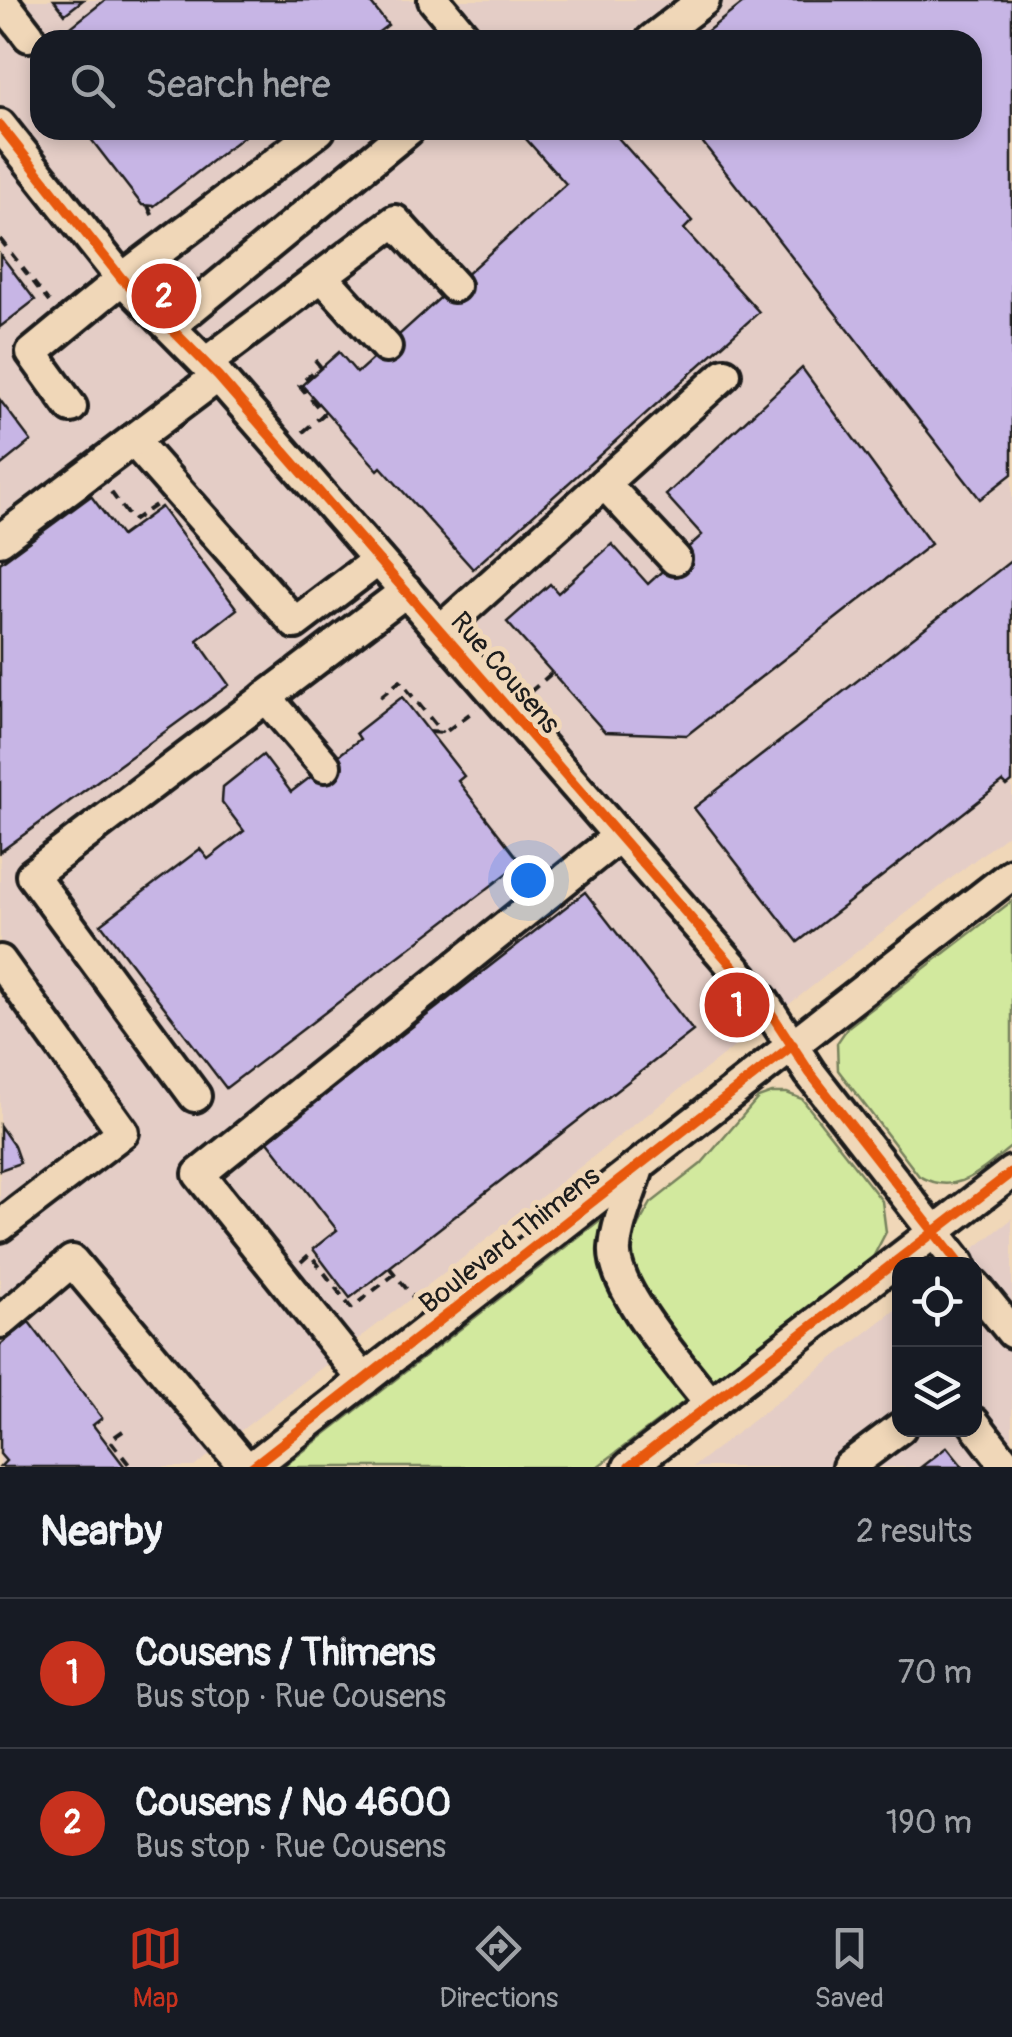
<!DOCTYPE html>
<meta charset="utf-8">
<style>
body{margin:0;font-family:Pangolin,sans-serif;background:#20242c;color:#f1f3f6}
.controls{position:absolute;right:30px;bottom:30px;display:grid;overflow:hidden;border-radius:20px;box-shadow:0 5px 15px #0003}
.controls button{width:90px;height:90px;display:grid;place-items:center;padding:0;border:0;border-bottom:2px solid #363941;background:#171b24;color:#f1f3f6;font:50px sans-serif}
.you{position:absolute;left:528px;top:880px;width:35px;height:35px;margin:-25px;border:8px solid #fff;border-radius:50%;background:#1a73e8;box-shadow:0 0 0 15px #1a73e833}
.badge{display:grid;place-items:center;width:65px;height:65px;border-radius:50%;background:#c8321e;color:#fff;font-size:32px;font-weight:700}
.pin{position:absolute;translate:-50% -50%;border:5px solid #fff;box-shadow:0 2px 10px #0006}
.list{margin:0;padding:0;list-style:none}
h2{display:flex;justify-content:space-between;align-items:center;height:130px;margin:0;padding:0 40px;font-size:42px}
h2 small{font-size:32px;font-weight:400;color:#9ea1a6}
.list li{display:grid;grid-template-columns:65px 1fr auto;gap:30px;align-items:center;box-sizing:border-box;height:150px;padding:0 40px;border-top:2px solid #363941}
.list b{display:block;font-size:38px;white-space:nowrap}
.list p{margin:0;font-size:32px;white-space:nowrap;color:#9ea1a6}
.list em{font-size:32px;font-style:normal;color:#9ea1a6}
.icon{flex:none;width:55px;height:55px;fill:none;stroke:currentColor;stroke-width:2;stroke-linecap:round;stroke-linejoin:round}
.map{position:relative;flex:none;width:1012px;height:1467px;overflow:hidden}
.search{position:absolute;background:#171b24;box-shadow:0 5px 15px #0003;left:30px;right:30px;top:30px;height:110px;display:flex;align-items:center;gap:25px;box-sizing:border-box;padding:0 35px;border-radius:30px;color:#9ea1a6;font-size:38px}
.sheet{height:430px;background:#171b24}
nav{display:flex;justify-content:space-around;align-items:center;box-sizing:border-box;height:140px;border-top:2px solid #363941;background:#171b24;font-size:28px;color:#9ea1a6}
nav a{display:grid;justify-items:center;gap:5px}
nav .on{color:#c8321e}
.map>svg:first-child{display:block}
</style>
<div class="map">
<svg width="1012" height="1467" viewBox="0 0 1012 1467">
<rect width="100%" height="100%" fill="#f0d7b8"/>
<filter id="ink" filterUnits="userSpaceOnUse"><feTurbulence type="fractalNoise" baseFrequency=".01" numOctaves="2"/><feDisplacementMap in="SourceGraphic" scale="20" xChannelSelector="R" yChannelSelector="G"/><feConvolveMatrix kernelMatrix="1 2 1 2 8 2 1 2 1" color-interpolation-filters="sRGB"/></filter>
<g filter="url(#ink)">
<g fill="#e4cdc6" fill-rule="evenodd">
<path d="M0,0H1012V831L194,1467H0ZM40,40H972V130H40Z"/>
<polygon points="1012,1219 1012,1467 693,1467 899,1307 900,1430 974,1430 974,1264 954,1264"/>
</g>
<g fill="#d2e99e" stroke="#77825d" stroke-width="2.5">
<path d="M1012,901V1146C982,1169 958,1198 919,1176L838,1070L837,1043L848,1027Z"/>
<polygon points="772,1093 787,1093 802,1099 882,1201 886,1232 871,1261 597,1467 283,1467 604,1217 631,1238 651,1203 701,1164 758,1098"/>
</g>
<g fill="#c7b5e5" stroke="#1c1c1c" stroke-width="2.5">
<polygon points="54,0 83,0 65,14"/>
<polygon points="105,0 372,0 370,2 388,25 368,40 58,40 57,38"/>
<polygon points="747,0 1012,0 1012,474 980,499 693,130 972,130 972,40 696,40"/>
<polygon points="84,130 252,130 154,206 142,205"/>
<polygon points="518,130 611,130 692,221 684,229 759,312 473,569 381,467 378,470 302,385 339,352 357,373 566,184"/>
<polygon points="0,254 35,300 0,327"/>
<polygon points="802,368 931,544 687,735 605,732 507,622 550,584 558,593 612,544 648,584 702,535 666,495"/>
<polygon points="0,400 31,441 0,466"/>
<polygon points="91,496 121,536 161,507 237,609 197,640 229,685 0,852 0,563"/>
<polygon points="1012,560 1012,782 1007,786 1003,782 798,942 694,808"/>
<polygon points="402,697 464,776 458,781 521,863 226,1088 101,924 200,849 208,859 244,831 222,802 223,787 263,755 291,792 360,739 356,733"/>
<polygon points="585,892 693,1031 350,1298 313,1249 337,1230 267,1140"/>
<polygon points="0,1126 14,1146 20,1163 0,1170"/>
<polygon points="29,1322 102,1418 93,1425 125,1467 0,1467 6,1461 0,1454 0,1345"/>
<polygon points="947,1447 963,1467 921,1467"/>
</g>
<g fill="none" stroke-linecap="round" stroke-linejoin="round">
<defs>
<g id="minor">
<polyline points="1,0 29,36"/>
<polyline points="434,0 467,40"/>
<polyline points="652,40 704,0"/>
<polyline points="0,125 122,279 218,376 763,1001 810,1073 959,1264"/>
<polyline points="322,276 386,347"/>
<polyline points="170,326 408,130"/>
<polyline points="206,363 395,221 454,286"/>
<polyline points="71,407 32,353 122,279 319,130"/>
<polyline points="133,440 295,623 378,560"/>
<polyline points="604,483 675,559"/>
<polyline points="0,540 218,376"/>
<polyline points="440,631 725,374"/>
<polyline points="266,697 325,766"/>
<polyline points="0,961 123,1132 0,1226"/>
<polyline points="195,1096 32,875 406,591"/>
<path d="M638,1168C630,1194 617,1222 615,1249C612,1290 685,1371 711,1405"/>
<polyline points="974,1285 1012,1332"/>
<polyline points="0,1322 72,1261 245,1467"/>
<polyline points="364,1380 199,1174 619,836"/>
<polyline points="974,1423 1008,1467"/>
<polyline points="252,1467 1012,874"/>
<polyline points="629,1467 1012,1172"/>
<polyline points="848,1467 900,1428"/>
</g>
</defs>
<use href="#minor" stroke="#1c1c1c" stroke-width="38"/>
<g stroke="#1c1c1c" stroke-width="4" stroke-dasharray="10 8" stroke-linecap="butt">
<polyline points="148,206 154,219"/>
<polyline points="0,239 49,302"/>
<polyline points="315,360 320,366 299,385 324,414"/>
<polyline points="303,432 326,412"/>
<polyline points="111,492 132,521 157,504"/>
<polyline points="530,692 553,672"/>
<polyline points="380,697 400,681 442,733"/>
<polyline points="430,732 444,733 476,709"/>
<polyline points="301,1262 310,1254 351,1308 395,1274"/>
<polyline points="389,1267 417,1302"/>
<polyline points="123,1431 110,1440 131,1467"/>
</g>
<use href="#minor" stroke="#f0d7b8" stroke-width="30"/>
<defs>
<g id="cycleway">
<polyline points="0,125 122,279 218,376 763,1001 810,1073 959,1264"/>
<polyline points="252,1467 793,1045"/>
<polyline points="629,1467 1012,1172"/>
</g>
</defs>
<use href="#cycleway" stroke="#f0d7b8" stroke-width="16"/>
<use href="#cycleway" stroke="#e8590c" stroke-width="10"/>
</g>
</g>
<g text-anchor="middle" stroke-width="10" stroke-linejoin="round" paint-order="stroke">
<g font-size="28" fill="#1c1c1c" stroke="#f0d7b8">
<text transform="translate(506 672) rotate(49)" y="10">Rue Cousens</text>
<text transform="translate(509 1239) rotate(-38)" y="10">Boulevard Thimens</text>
</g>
</g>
</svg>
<div class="controls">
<button><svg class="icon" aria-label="locate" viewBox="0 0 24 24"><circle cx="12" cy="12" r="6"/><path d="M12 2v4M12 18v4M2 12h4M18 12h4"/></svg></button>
<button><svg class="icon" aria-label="layers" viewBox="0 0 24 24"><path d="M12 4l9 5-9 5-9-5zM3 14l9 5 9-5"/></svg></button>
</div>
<div class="you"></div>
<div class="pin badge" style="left:737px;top:1005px">1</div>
<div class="pin badge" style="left:164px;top:296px">2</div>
<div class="search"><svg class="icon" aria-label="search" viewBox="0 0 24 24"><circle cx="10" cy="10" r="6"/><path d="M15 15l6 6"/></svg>Search here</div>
</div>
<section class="sheet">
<h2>Nearby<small>2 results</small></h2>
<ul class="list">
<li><span class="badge">1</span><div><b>Cousens / Thimens</b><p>Bus stop · Rue Cousens</p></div><em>70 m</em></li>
<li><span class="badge">2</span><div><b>Cousens / No 4600</b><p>Bus stop · Rue Cousens</p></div><em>190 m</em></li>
</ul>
</section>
<nav>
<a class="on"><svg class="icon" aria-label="map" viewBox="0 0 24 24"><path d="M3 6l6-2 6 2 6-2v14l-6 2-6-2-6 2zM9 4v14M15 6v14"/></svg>Map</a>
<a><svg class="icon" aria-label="directions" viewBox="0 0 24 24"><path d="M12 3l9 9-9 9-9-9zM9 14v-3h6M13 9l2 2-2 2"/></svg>Directions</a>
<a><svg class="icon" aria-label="saved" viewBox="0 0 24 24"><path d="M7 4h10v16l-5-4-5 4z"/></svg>Saved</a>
</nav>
